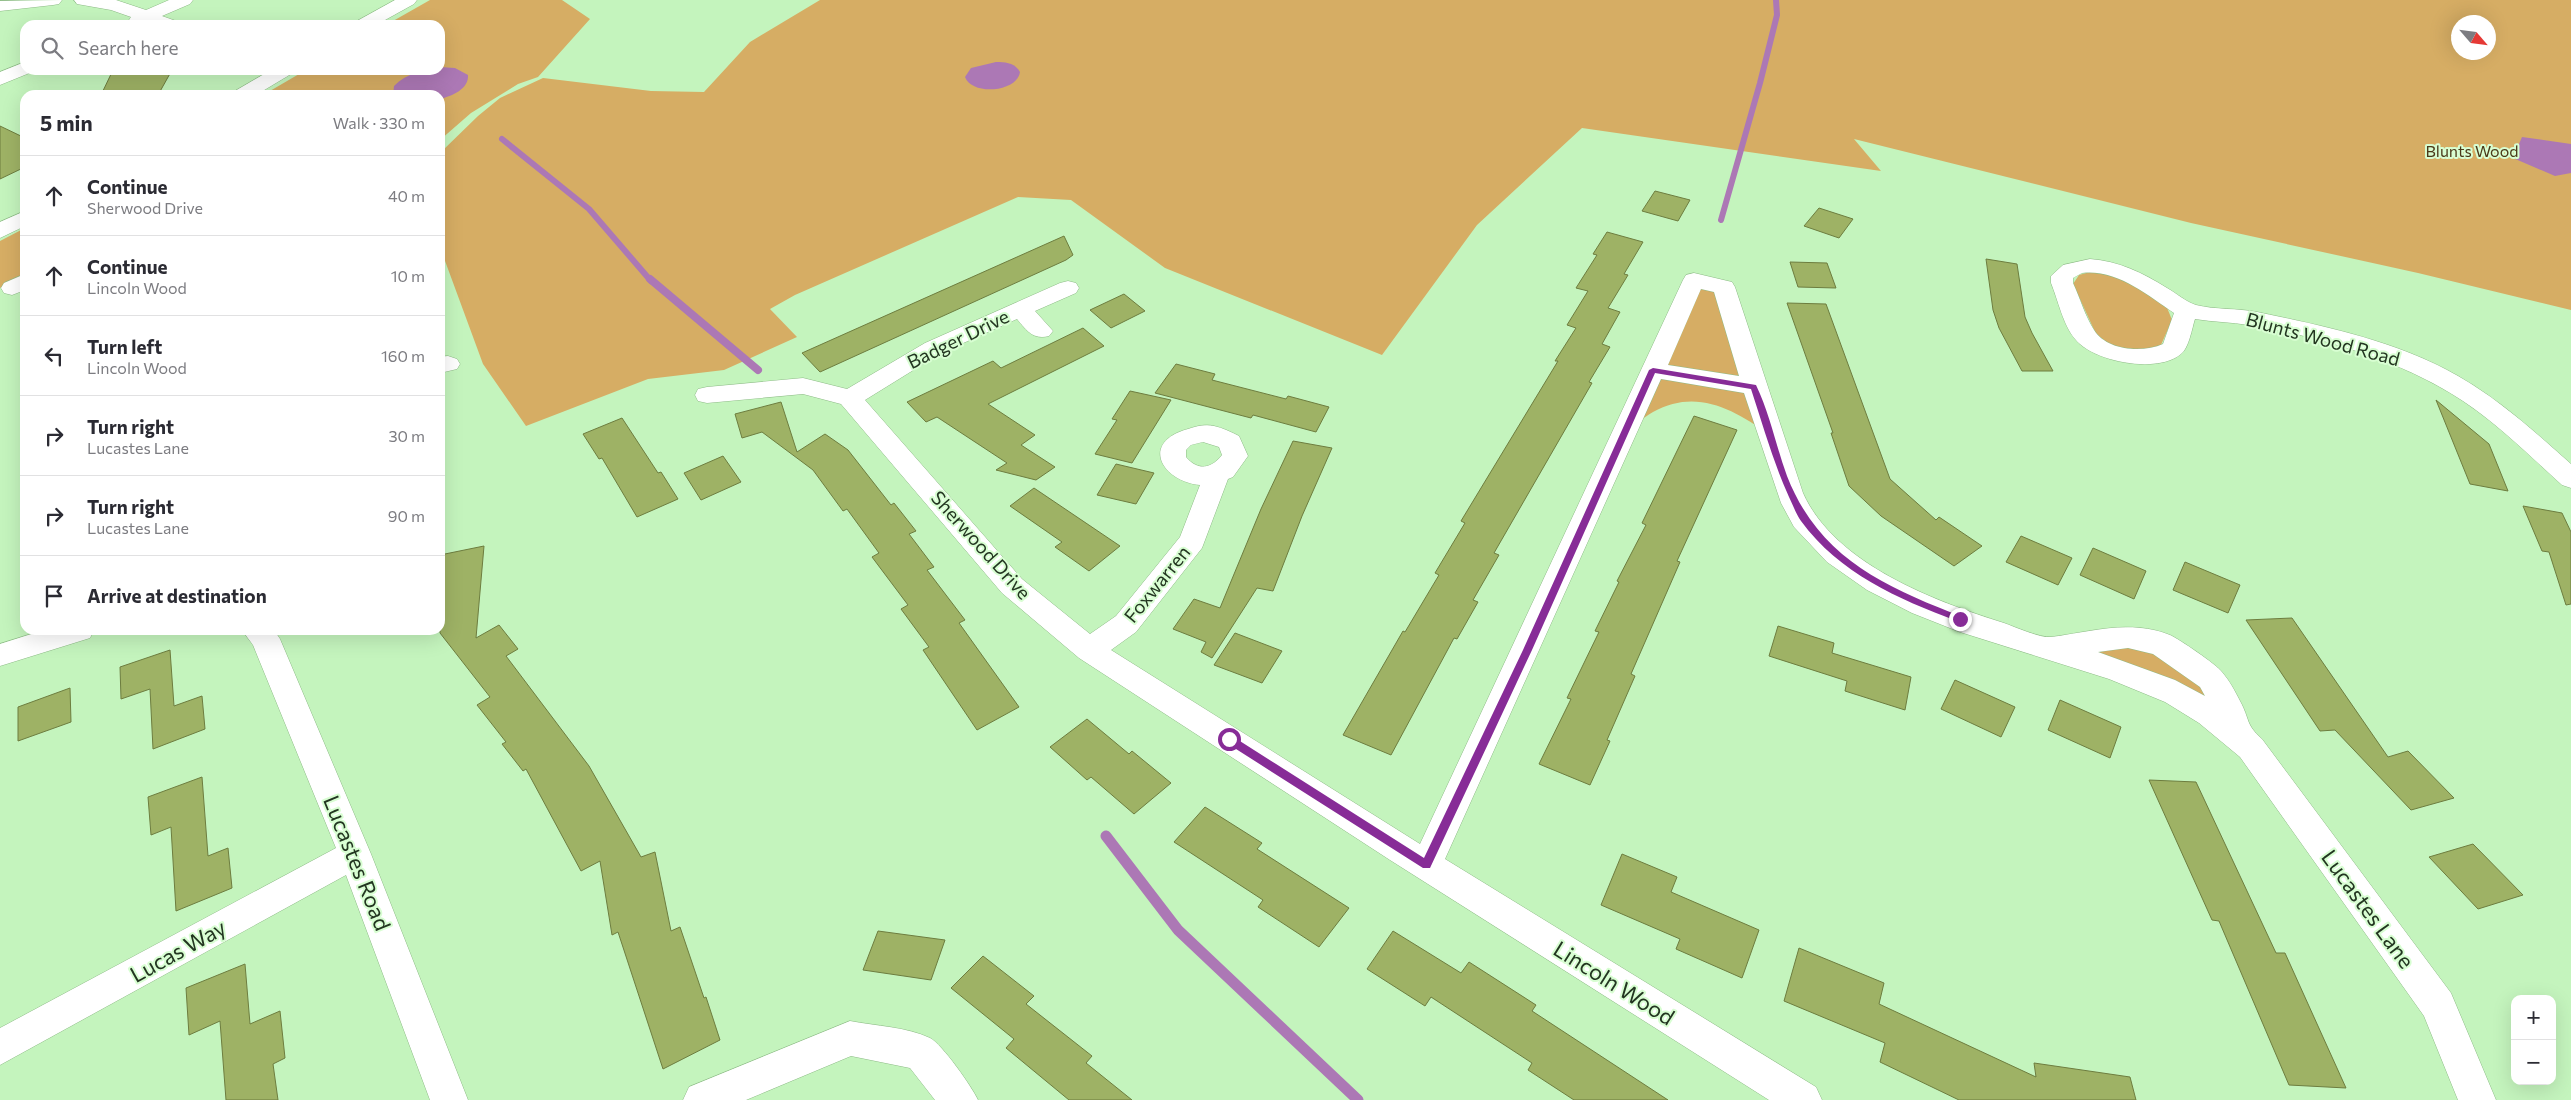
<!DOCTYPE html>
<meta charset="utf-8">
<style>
body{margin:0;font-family:Commissioner,sans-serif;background:#f2f2f3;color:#2b2b33}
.controls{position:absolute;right:15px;bottom:15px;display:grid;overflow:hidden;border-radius:10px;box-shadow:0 5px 20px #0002}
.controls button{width:45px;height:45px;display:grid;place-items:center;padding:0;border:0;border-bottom:1px solid #e1e1e2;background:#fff;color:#2b2b33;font:25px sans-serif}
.compass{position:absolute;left:2451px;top:15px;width:45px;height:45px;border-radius:50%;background:#fff;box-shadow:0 5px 20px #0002;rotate:118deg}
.stop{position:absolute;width:15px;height:15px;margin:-11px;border:4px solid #872c97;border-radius:50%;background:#fff}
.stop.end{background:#872c97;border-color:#fff;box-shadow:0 1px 5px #0008}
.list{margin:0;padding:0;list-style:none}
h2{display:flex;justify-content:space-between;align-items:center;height:65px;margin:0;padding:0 20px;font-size:21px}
h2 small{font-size:16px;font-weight:400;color:#7c7c81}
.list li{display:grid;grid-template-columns:32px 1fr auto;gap:15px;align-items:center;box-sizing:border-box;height:80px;padding:0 20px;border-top:1px solid #e1e1e2}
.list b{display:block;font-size:19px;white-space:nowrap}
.list p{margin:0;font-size:16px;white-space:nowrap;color:#7c7c81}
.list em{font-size:16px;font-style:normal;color:#7c7c81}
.icon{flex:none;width:28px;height:28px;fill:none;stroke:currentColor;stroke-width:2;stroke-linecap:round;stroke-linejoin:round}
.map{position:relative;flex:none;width:2571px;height:1100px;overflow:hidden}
.search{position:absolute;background:#fff;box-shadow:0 5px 20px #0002;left:20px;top:20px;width:425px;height:55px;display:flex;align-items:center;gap:12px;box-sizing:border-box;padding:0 18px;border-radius:15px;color:#7c7c81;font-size:19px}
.panel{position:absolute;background:#fff;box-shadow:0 5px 20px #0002;left:20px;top:90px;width:425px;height:545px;border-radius:15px}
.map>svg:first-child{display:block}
</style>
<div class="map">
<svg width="2571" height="1100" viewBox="0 0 2571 1100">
<rect width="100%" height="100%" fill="#c4f4bd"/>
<g fill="#d6ad64" fill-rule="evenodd">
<polygon points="430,0 562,0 590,19 538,77 518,84 471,113 440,140 440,95 263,95 306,70 440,70 440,25 386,25"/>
<path d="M820,0H2571V310L2418,273L2191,223L1854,139L1881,171L1582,128L1477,225L1382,355L1165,268L1071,200L1018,197L795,295L770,309L797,337L724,370L648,379L526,426L483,364L441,250L440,153L478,116L500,98L543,78L651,91L704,92L750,42ZM2458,22H2488V52H2458Z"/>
<polygon points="25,228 25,275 0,288 0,241"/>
<polygon points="2090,272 2123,277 2166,305 2172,320 2161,345 2152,351 2113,347 2096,334 2073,284 2079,275"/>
<path d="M1694,280L1724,287L1769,434C1733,409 1696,388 1653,412C1642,418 1632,428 1622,435Z"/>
<polygon points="2128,637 2211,679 2235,734 2076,655"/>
</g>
<g fill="#ac78b5">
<path d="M996,62C1006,62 1015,63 1020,72C1017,92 972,96 965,77L971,68Z"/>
<path d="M440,67L455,68L468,75C469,89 452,96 440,99V95H393L394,86C407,73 422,70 440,70Z"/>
<polygon points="2522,137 2571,144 2571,173 2555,176 2513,158"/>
</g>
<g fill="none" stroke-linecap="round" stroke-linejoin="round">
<g stroke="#ac78b5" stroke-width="6">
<polyline points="502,139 589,209 651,281"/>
<polyline points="1721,220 1760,83 1777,15 1776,0"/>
</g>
<polyline stroke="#ac78b5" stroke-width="8" points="650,279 758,370"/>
<polyline stroke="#ac78b5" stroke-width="11" points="1106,836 1178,930 1358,1100"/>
</g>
<g fill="#9eb265" stroke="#6d7d3f">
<polygon points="113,70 172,70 158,95 101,95"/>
<polygon points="0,126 25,138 25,167 0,179"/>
<polygon points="1655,191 1690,200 1678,221 1642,211"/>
<polygon points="1819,208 1853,219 1839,238 1804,226"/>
<polygon points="1607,232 1643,242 1624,274 1628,275 1608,308 1620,312 1602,344 1610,347 1589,382 1592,383 1494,553 1499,555 1473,600 1478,602 1457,639 1454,638 1391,755 1343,735 1403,631 1405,632 1439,575 1435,573 1465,523 1461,521 1558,361 1555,361 1576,328 1567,325 1588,291 1576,288 1597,255 1593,254"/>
<polygon points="1064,236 1073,255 1066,260 820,372 802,353"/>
<polygon points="1986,259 2017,264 2025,317 2032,333 2053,371 2022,371 1999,328 1993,310"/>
<polygon points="1790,262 1827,263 1836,288 1798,287"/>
<polygon points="1124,294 1145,311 1111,328 1090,310"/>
<polygon points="1787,303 1826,304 1890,479 1936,520 1939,517 1982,546 1954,566 1881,516 1849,486 1831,433 1833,433"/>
<polygon points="1083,328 1104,346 988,404 1035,435 1021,445 1055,467 1036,480 996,470 1007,463 937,417 926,422 907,402 993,361 1001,368"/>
<polygon points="1176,364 1215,374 1212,380 1286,399 1288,396 1329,407 1316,432 1253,415 1251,418 1155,393"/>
<polygon points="1130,391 1171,400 1132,463 1095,454 1117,420 1112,419"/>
<polygon points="2436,400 2489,444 2508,491 2470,484"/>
<polygon points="781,402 797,452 825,434 848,450 891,505 894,503 916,531 909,534 934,567 927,570 965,620 959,623 1019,707 977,730 923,650 929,647 901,609 908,605 872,557 879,553 847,509 843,511 813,470 762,432 742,438 735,414"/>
<polygon points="1694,416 1737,430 1677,561 1680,562 1631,674 1635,676 1607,740 1610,741 1590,785 1539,764 1571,699 1567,698 1599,632 1595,631 1619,582 1617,581 1646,525 1642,523"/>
<polygon points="622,418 658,473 661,472 678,499 637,517 602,458 599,459 583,434"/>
<polygon points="1293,441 1332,448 1302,516 1273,591 1257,588 1212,658 1201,652 1206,642 1173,629 1194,599 1220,608 1261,509"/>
<polygon points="723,456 741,482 701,500 684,473"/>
<polygon points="1116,464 1154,473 1136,504 1097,495"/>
<polygon points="1034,488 1120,546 1089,571 1055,547 1062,542 1010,506"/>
<polygon points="2523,506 2562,513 2571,532 2571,604 2566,605 2549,552 2542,551"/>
<polygon points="2021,536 2072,558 2058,585 2006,562"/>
<polygon points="484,546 476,638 499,625 518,649 506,656 589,766 641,857 655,852 671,931 680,927 704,998 706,997 720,1040 663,1069 618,932 612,935 600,861 581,871 526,769 523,771 502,744 506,742 477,705 490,697 440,633 440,555"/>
<polygon points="2093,548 2146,571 2134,599 2080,575"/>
<polygon points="2185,562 2240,585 2228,613 2173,590"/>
<polygon points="2292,618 2388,757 2408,751 2454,798 2411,810 2335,730 2320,731 2246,620"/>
<polygon points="1778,626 1834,643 1832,653 1911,677 1905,710 1845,691 1847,681 1769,656"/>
<polygon points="1235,633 1282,651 1262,683 1214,665"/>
<polygon points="170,650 174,706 202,696 205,729 153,749 150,689 121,699 120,667"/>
<polygon points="1955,680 2015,707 2001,737 1941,709"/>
<polygon points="70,688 71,722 18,741 18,707"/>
<polygon points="2060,700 2121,727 2110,758 2048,730"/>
<polygon points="1087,719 1129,754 1132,751 1171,783 1134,814 1091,777 1087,780 1050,747"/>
<polygon points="202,777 208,856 228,848 232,888 176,911 171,827 151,835 148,797"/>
<polygon points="2149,780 2196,782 2276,953 2285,953 2346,1088 2289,1085 2219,921 2212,920"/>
<polygon points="1205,807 1262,843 1257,849 1349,908 1319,947 1258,907 1263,900 1174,842"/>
<polygon points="2473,844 2523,895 2478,909 2429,857"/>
<polygon points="1622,854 1677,877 1671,892 1759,930 1742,978 1676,949 1680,939 1601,905"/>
<polygon points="878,931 945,940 931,980 863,970"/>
<polygon points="1393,931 1461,973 1469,962 1536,1005 1532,1011 1668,1100 1574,1100 1528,1070 1532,1063 1431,997 1425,1006 1367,969"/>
<polygon points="1799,948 1884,983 1879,1004 2036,1077 2034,1063 2130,1077 2136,1100 1959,1100 1880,1062 1885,1043 1784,1001"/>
<polygon points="983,956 1034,996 1026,1004 1092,1056 1086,1063 1132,1100 1069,1100 1006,1048 1014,1039 951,988"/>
<polygon points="245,964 250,1024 280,1011 285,1058 273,1064 278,1100 226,1100 220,1021 189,1035 186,988"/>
</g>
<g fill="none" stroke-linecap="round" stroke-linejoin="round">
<defs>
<g id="street">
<polygon points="62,0 59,4 53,5 0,11 0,1"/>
<path d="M74,0H116L146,10L169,0H193L190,4L162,16L176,21L179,25C164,25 150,24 136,25L129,20L131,17L111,10L77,4Z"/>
<polygon points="25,62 25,70 33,70 32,72 0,85 0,72"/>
<polygon points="257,70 286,70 288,73 286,77 279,79 259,74"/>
<path d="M2090,259C2119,261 2143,273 2167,288C2176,293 2186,302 2196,305C2216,310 2237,308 2257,312C2324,326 2397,341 2458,376C2500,400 2535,432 2571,464V488L2562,485C2530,456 2499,425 2463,401C2401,360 2322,337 2249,325C2231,322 2213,322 2195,319C2192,328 2189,348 2181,354C2158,374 2093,362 2075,339C2063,325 2058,300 2051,283V276L2063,265ZM2082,273C2117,269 2147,295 2174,313L2163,344C2143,353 2107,351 2094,330C2085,316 2080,298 2073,283V278Z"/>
<path d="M1694,273L1732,282L1735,287L1803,493C1835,564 1934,601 2004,623C2015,627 2040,638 2051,637C2091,632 2130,619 2170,635C2179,639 2217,665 2222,672C2229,680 2235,691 2240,701C2250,719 2245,724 2262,739L2451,993L2496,1100H2458L2424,1016L2240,757L2199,723L2165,702L2109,679L1960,632L1912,613L1867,590L1827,562L1794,527L1781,503L1744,393L1661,379L1445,859L1816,1087L1822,1100H1769L1390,860L1079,658L1002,593L841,404L803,394L707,403L698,401L695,395L698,389L707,387L803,378L847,389L925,343L1060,283L1068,281L1076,283L1079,288L1076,293L1035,311L1053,331L1049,336C1033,340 1027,331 1017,319L941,353L865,400L1022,579L1090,634L1116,616L1180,537L1200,485C1161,481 1140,442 1188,429C1197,426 1205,424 1214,426C1223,428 1231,432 1239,436L1248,456L1233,477L1228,479L1202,548L1136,632L1111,650L1420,844L1683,280L1686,275ZM1701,289L1714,292L1739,376L1668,365ZM1203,442L1219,447L1222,455C1211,469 1198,471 1186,457V450L1191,445ZM2128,648L2153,654L2200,687L2205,696L2175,680L2098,652Z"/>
<polygon points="25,274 25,290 12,295 4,293 1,288 4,283"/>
<polygon points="448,356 457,359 460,364 457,369 440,373 440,357"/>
<polygon points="44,630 94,630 90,638 0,666 0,644"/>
<polygon points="242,630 274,630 280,639 371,854 468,1100 430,1100 346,875 0,1065 0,1028 336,848 253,645"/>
<path d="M850,1021C876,1026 907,1027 930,1038C942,1044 972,1087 978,1100H935L910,1068L851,1056L746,1100H683L689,1087Z"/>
</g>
<g id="secondary">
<polygon points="395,0 417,0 414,4 376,25 354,25 357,21"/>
<polygon points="271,70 293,70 291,74 256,95 232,95 235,91"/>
<polygon points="25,211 25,226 0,238 0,222"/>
</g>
</defs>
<use href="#street" stroke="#8dba86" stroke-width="1"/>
<use href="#secondary" stroke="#8dba86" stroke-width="1"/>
<use href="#street" fill="#fff" fill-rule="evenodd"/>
<use href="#secondary" fill="#fff" fill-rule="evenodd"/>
</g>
<path fill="#872c97" d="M1653,368L1756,385C1770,414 1776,446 1787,476C1819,558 1885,587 1963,617V621H1957C1898,599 1839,573 1801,521C1796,514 1793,505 1789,497C1773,462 1763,425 1751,389L1655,373L1532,650L1430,868H1423L1225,742V736H1232L1424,858L1523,650L1649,370Z"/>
<g text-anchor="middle" stroke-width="4" stroke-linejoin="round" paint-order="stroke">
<g font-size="16" fill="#4a3918" stroke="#d8fed2">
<text x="2472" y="157">Blunts Wood</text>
</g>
<g font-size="19" fill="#233621" stroke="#d8fed2">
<text transform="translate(958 339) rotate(-26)" y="7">Badger Drive</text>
<text transform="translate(2323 339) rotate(15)" y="7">Blunts Wood Road</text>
<text transform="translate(981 545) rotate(48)" y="7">Sherwood Drive</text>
<text transform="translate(1157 584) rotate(-51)" y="7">Foxwarren</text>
</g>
<g font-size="22" fill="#233621" stroke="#d8fed2">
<text transform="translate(357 863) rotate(68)" y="8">Lucastes Road</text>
<text transform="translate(2368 909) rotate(54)" y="8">Lucastes Lane</text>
<text transform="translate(178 951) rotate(-29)" y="8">Lucas Way</text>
<text transform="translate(1614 983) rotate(32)" y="8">Lincoln Wood</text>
</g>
</g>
</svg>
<div class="controls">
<button>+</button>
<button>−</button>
</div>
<svg class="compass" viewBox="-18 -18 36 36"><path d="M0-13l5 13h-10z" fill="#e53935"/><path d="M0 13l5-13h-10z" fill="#7c7c81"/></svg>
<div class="stop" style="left:1229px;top:739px"></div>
<div class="stop end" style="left:1960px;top:619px"></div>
<div class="search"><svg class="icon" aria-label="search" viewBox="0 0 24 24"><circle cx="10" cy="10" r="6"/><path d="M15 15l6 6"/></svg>Search here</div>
<section class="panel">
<h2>5 min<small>Walk · 330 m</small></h2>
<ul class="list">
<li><svg class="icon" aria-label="ahead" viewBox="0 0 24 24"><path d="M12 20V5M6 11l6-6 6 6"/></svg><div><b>Continue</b><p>Sherwood Drive</p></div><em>40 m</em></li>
<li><svg class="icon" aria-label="ahead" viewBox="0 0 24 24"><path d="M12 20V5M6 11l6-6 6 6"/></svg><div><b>Continue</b><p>Lincoln Wood</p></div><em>10 m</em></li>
<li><svg class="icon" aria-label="left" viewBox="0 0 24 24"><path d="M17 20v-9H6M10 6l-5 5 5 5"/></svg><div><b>Turn left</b><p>Lincoln Wood</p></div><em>160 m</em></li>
<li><svg class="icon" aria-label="right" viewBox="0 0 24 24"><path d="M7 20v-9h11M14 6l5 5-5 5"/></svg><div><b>Turn right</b><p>Lucastes Lane</p></div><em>30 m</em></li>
<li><svg class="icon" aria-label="right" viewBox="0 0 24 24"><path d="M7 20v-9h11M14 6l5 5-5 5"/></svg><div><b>Turn right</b><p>Lucastes Lane</p></div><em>90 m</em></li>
<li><svg class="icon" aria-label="arrive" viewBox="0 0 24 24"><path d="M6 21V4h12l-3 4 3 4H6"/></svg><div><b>Arrive at destination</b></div></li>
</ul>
</section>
</div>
